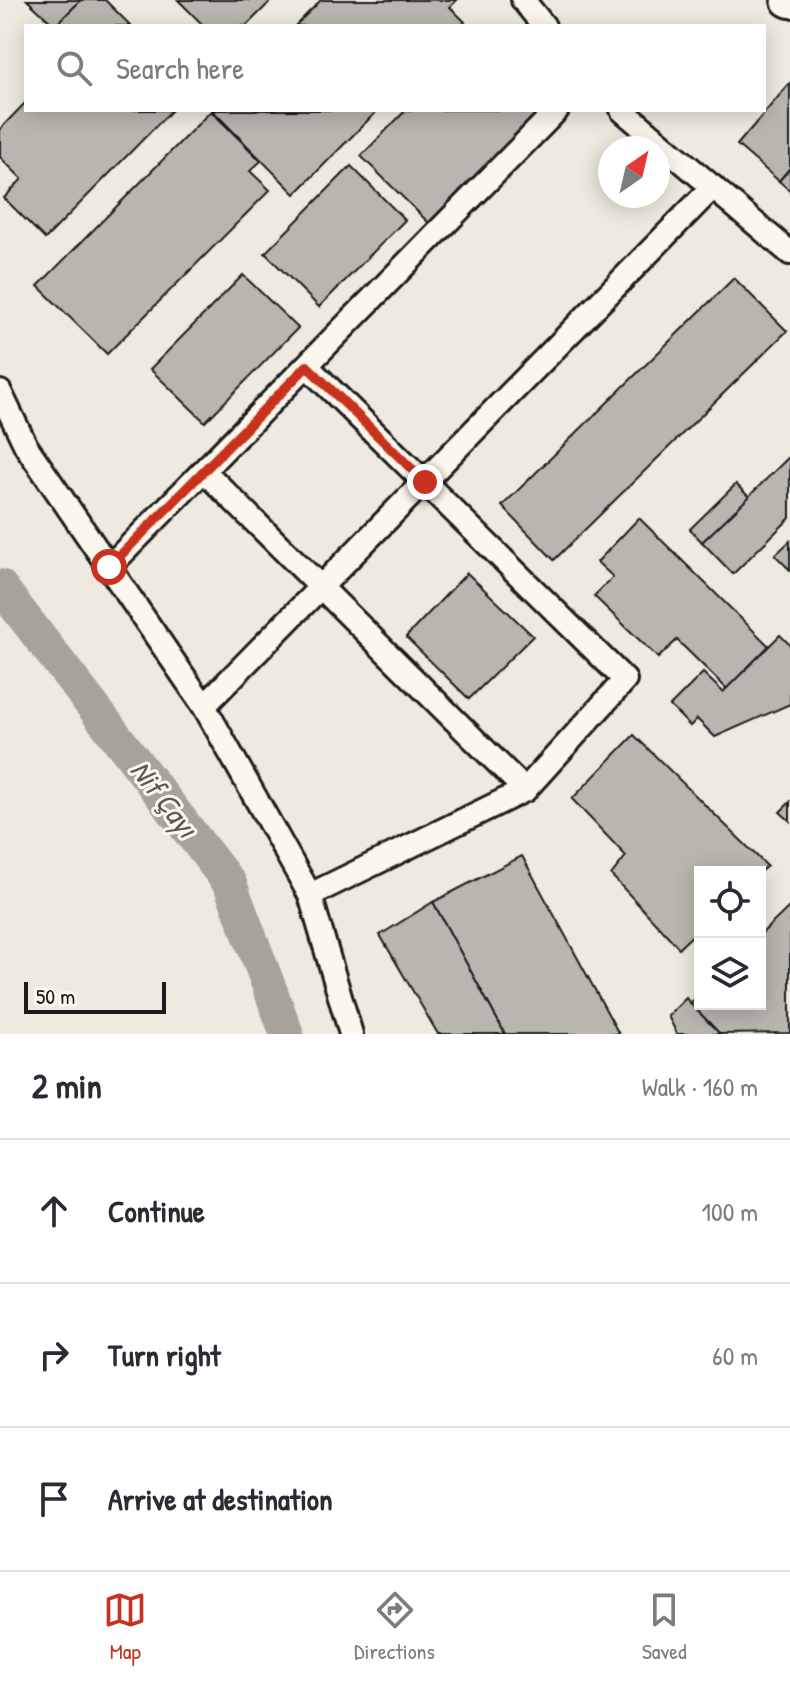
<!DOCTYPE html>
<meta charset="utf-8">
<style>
body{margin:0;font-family:"Patrick Hand",sans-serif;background:#f2f2f3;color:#2b2b33}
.controls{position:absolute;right:24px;bottom:24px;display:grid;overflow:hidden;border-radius:0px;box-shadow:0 4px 20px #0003}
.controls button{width:72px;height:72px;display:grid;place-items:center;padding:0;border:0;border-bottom:2px solid #e1e1e2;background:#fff;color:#2b2b33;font:40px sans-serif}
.compass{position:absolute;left:598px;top:136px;width:72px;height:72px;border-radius:50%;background:#fff;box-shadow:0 4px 20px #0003;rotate:34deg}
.scale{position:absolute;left:24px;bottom:20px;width:142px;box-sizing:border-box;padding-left:8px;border:4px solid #1c1c1c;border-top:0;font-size:22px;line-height:28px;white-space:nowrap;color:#1c1c1c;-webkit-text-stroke:6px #fbf7ec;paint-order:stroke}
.stop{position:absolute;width:24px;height:24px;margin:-18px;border:6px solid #c8321e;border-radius:50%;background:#fff}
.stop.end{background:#c8321e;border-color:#fff;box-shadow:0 2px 8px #0008}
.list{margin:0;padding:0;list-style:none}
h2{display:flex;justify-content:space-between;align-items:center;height:104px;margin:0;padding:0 32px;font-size:34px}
h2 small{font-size:26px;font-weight:400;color:#7c7c81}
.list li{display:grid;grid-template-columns:52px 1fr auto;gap:24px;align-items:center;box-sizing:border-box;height:144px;padding:0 32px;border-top:2px solid #e1e1e2}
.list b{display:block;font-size:30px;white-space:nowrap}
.list em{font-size:26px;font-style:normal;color:#7c7c81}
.icon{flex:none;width:44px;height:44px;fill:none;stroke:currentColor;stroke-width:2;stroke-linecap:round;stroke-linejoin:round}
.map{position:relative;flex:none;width:790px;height:1034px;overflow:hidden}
.search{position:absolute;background:#fff;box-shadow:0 4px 20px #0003;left:24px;right:24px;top:24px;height:88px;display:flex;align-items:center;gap:20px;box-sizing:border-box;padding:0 28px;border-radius:0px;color:#7c7c81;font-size:30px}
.sheet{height:536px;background:#fff}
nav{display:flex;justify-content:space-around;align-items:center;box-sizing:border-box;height:112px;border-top:2px solid #e1e1e2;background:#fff;font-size:22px;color:#7c7c81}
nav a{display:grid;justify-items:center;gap:4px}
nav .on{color:#c8321e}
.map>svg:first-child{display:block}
</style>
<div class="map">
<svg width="790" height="1034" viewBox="0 0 790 1034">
<rect width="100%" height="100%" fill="#eeeadf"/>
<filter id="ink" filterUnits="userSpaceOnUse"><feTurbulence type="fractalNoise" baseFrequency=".0125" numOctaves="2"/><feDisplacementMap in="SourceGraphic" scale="16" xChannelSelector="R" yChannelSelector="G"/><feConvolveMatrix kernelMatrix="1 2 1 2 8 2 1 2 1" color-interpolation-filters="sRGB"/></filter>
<g filter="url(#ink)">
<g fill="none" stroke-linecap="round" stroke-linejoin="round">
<polyline stroke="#a6a39d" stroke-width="34" points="0,586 230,884 287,1034"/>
</g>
<g fill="#b9b6af" stroke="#1c1c1c" stroke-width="2">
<polygon points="27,0 81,0 55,26"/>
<polygon points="81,0 105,0 131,26 55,26"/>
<polygon points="178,0 272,0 246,26 204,26"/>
<polygon points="321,0 457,0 450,7 465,22 461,26 295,26"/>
<polygon points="790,83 790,168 779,181 737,145"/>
<polygon points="26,102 26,110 172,110 45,239 4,198 22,179 0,157 0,129"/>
<polygon points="212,110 378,110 295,194"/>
<polygon points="406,110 550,110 434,228 361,156"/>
<polygon points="211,111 261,161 250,171 270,190 107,354 38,286"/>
<polygon points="351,166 405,220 319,307 265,253"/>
<polygon points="790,168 790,191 779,181"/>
<polygon points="243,275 298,328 205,422 150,369"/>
<polygon points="734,278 787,331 554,560 502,506"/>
<polygon points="790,456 790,518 733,574 702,542"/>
<polygon points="736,484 749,497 702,542 690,529"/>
<polygon points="639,518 769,646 727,689 677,640 658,658 594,596 613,577 597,562"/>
<polygon points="790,541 790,570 775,555"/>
<polygon points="467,573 533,636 469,699 406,637"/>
<polygon points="780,635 790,645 790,704 715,737 697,719 690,726 670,706 703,673 723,692"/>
<polygon points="634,735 767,866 760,872 700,872 700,928 679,948 611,875 626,856 572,799"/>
<polygon points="790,802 790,821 780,812"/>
<polygon points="522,856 619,1034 505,1034 433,902"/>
<polygon points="433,902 505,1034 438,1034 380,935"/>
<polygon points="790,906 790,1033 720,1034 690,1003 700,994 700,1004 760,1004 760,935"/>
<polygon points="686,998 690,1003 720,1034 677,1034 668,1016"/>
</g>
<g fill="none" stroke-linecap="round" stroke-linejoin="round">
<defs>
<g id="minor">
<polyline points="523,0 544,26"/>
<polyline points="622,110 790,253"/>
<polyline points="307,366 625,680 525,790 310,895"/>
<polyline points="0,392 26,446 204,706 310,895 351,1034"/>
<polyline points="204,471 525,790"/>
<polyline points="109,567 557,110"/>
<polyline points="204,706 713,187"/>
</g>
<polyline id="highway" points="788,0 790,1"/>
</defs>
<use href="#minor" stroke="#1c1c1c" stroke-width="28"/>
<use href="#highway" stroke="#1c1c1c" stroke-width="38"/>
<use href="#minor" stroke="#fbf7ec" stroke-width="22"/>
<use href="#highway" stroke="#fbf7ec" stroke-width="32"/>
</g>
</g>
<g fill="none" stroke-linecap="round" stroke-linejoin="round" filter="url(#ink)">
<polyline stroke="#c8321e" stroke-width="10" points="109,567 307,366 425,482"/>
</g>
<g text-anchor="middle" stroke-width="6" stroke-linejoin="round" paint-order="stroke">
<g font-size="30" font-style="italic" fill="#5a5956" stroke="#fbf7ec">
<text transform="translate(164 799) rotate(52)" y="10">Nif Çayı</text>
</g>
</g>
</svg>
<div class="controls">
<button><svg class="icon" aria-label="locate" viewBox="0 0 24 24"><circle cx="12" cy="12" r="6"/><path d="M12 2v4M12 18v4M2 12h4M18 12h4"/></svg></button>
<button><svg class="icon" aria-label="layers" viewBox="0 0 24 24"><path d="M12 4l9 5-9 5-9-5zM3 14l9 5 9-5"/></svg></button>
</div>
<svg class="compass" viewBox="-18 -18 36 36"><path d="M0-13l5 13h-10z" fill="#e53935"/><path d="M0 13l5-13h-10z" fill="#7c7c81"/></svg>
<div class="scale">50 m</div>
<div class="stop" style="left:109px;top:567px"></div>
<div class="stop end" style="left:425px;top:482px"></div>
<div class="search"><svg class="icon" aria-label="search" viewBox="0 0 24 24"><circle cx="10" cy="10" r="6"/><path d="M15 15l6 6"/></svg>Search here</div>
</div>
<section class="sheet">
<h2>2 min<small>Walk · 160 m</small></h2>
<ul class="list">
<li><svg class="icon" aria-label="ahead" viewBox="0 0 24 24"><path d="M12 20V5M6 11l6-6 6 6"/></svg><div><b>Continue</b></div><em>100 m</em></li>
<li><svg class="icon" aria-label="right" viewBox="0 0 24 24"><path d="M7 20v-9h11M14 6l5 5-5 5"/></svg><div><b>Turn right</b></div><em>60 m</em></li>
<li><svg class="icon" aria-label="arrive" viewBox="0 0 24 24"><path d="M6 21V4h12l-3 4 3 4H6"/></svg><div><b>Arrive at destination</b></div></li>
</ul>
</section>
<nav>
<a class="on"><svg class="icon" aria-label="map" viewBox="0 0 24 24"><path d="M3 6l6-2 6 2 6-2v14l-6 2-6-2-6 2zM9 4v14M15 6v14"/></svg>Map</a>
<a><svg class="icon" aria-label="directions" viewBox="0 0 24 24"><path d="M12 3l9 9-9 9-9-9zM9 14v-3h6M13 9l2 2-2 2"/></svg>Directions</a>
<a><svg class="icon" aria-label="saved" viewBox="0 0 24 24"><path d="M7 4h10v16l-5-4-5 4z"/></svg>Saved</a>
</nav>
